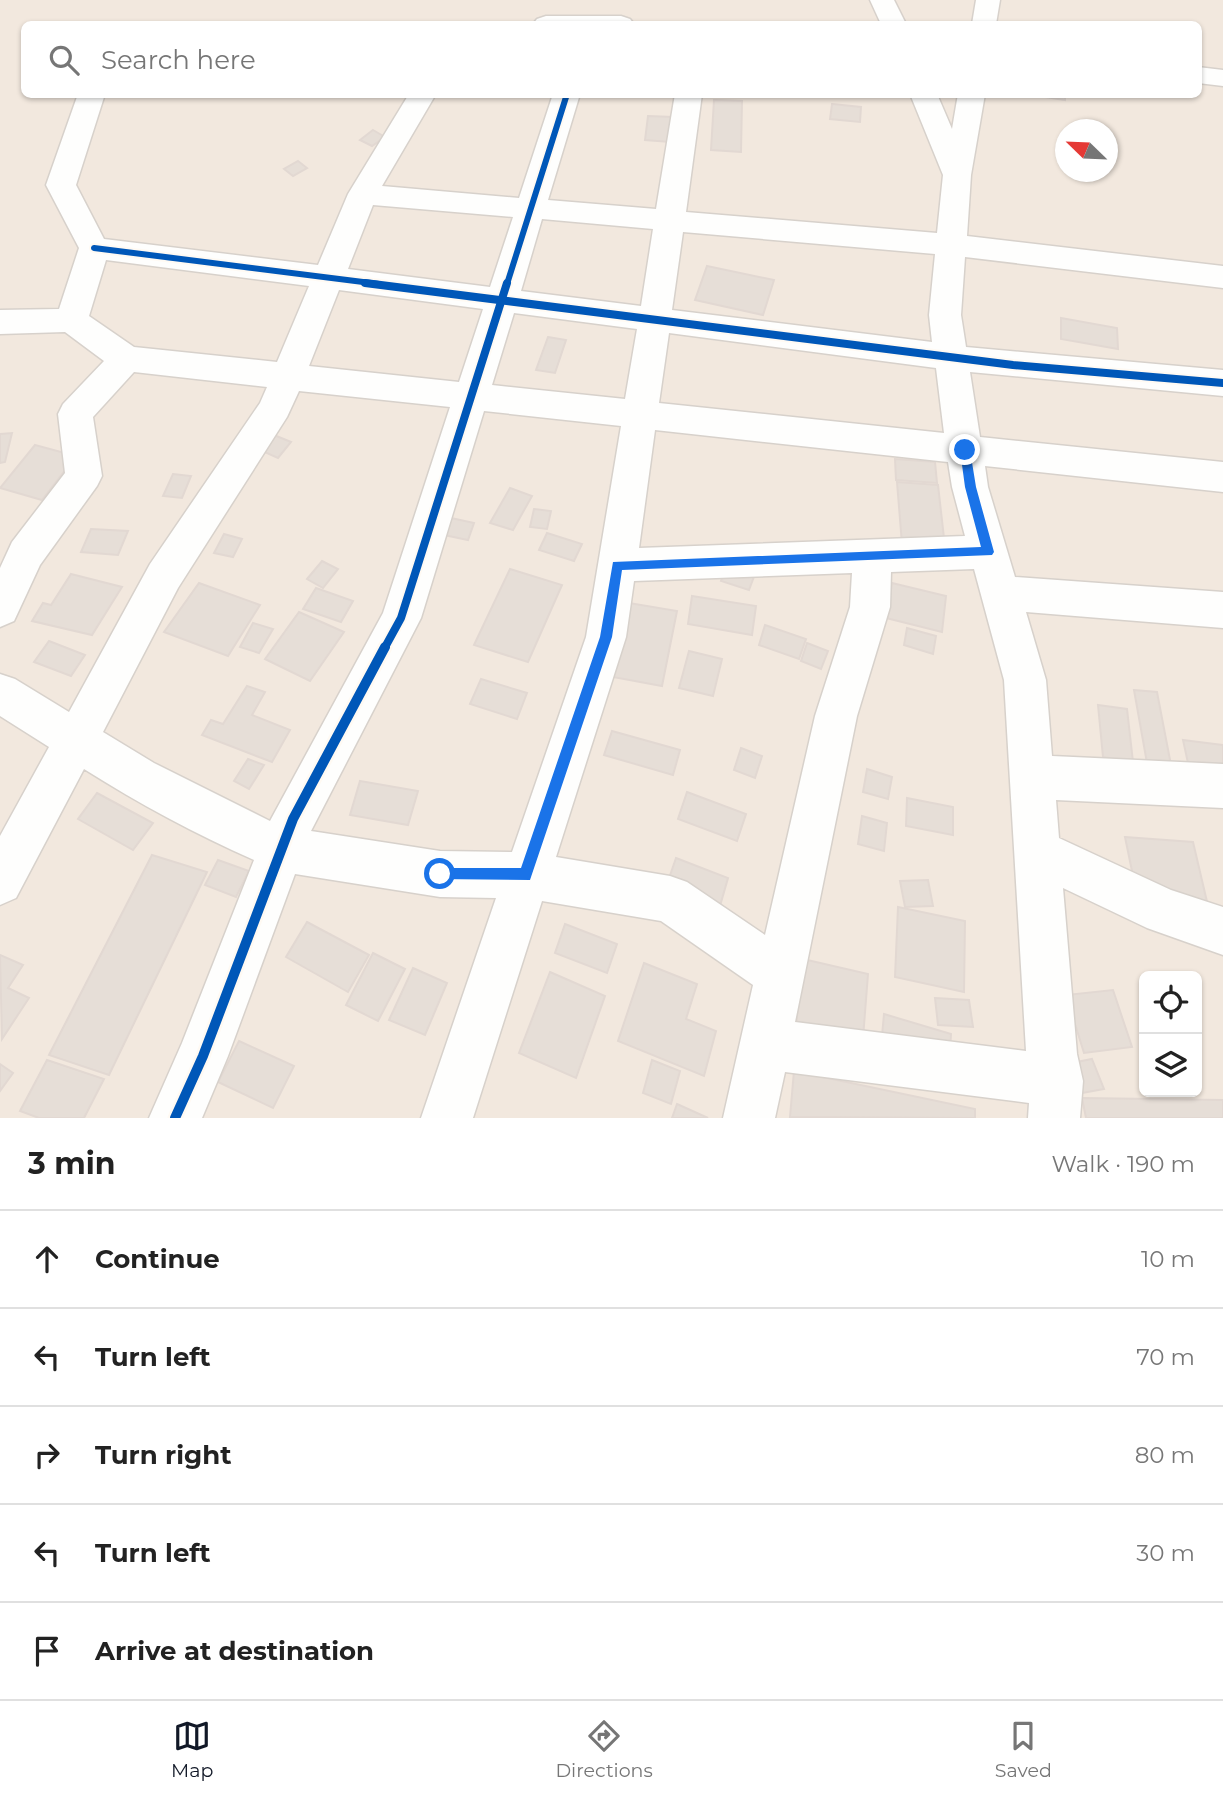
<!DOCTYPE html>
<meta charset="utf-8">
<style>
body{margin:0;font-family:Montserrat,sans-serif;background:#f2f2f2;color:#222}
.controls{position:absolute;right:21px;bottom:21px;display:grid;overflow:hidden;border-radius:10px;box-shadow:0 2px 5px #0004}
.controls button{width:63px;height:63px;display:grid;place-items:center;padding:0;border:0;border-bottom:2px solid #e0e0e0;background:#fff;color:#222;font:35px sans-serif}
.compass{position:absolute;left:1055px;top:119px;width:63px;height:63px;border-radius:50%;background:#fff;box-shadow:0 2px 5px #0004;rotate:293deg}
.stop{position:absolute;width:21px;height:21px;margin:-16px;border:5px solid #1a73e8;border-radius:50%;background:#fff}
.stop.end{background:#1a73e8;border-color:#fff;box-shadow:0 2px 7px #0008}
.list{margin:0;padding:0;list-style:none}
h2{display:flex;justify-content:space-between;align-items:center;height:91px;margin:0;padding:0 28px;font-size:30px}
h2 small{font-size:23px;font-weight:400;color:#767676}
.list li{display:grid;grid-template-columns:46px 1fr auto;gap:21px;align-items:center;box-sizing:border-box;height:98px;padding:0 28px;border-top:2px solid #e0e0e0}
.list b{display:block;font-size:26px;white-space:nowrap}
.list em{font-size:23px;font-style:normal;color:#767676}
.icon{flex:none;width:38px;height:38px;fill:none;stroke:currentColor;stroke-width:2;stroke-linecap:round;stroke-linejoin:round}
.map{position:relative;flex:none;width:1223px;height:1118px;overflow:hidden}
.search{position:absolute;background:#fff;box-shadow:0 2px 5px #0004;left:21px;right:21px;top:21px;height:77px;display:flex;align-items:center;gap:18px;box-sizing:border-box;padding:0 24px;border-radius:10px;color:#767676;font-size:26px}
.sheet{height:581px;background:#fff}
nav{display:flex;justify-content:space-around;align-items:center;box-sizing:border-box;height:98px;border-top:2px solid #e0e0e0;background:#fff;font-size:19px;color:#767676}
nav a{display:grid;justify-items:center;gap:4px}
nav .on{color:#111827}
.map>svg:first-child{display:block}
</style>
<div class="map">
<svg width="1223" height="1118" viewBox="0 0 1223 1118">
<rect width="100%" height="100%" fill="#f9f5f0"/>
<path fill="#f2e8de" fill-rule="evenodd" d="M0,0H1223V1118H0ZM24,24H1198V94H24ZM1066,130H1108V172H1066ZM1144,976H1197V1092H1144Z"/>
<g fill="#e6ded7" stroke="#e2d8d2" stroke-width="2">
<polygon points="1026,94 1065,94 1065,100"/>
<polygon points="714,100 742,101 741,152 711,150"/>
<polygon points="832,104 861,107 860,122 830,119"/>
<polygon points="648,116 673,117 670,142 645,140"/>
<polygon points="373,130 385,137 372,146 360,140"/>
<polygon points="298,161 307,168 293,176 284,169"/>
<polygon points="707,266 774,280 763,315 695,300"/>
<polygon points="1061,318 1117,328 1118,349 1061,339"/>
<polygon points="548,337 566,340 555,373 536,370"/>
<polygon points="12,433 5,462 0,463 0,434"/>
<polygon points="274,435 291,442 278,458 260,450"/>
<polygon points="35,445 76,456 42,500 0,488"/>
<polygon points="895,459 935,462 937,483 896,480"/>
<polygon points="173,474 191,476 182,498 163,496"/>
<polygon points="897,482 938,485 945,547 902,544"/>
<polygon points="510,488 532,496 513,530 490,523"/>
<polygon points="534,509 551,511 547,529 530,527"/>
<polygon points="451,518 474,523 468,540 444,535"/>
<polygon points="91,529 128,531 118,555 81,552"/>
<polygon points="547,533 582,544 574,561 539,550"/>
<polygon points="224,534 242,539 233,557 214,553"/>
<polygon points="322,561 338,569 323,588 307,579"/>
<polygon points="729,561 756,571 749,590 721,581"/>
<polygon points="510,569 562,585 528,662 474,645"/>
<polygon points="71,574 122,587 92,635 32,621 43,603 51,605"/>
<polygon points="199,583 260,605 228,656 164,632"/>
<polygon points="892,583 946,596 942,632 886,618"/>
<polygon points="316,588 353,601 341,622 303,609"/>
<polygon points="692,596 756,606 752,635 688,624"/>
<polygon points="629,603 677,611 662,686 613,677"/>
<polygon points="299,612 344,632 310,681 265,659"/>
<polygon points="253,623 273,629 259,653 240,647"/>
<polygon points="765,625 806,639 799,659 759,645"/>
<polygon points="907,628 936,636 933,654 904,645"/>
<polygon points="49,641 85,655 71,676 34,662"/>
<polygon points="807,643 828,651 821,669 801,661"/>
<polygon points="689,651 722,659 713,696 679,688"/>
<polygon points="481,679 527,693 517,719 470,704"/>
<polygon points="247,686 265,692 252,715 290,730 272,762 202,735 211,720 223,724"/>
<polygon points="1134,690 1157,692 1171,765 1147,763"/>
<polygon points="1098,705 1127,709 1133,762 1103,757"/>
<polygon points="612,731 680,750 673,775 604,755"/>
<polygon points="1183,740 1223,745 1223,767 1188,763"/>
<polygon points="741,748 762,756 755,778 734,770"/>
<polygon points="248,759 264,765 249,789 234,781"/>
<polygon points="867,769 892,777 888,799 863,792"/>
<polygon points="360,781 418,791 408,825 350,815"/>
<polygon points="687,792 746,814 737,841 678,819"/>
<polygon points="97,793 153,823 133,850 78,819"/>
<polygon points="907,798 953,807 953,835 906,826"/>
<polygon points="862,816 887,823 884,851 858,844"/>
<polygon points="1125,837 1193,842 1208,906 1138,900"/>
<polygon points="152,855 207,872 109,1075 49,1055"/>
<polygon points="676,858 728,878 718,913 664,893"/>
<polygon points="218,860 249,871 236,897 205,885"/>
<polygon points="928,880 933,906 905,907 900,881"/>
<polygon points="898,907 965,921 964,992 895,977"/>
<polygon points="307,922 369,955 348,992 286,957"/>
<polygon points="565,924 617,944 607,973 555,953"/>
<polygon points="373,953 405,969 378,1021 346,1005"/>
<polygon points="0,955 23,965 8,988 29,998 2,1039"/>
<polygon points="803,959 868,974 862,1051 795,1035"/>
<polygon points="644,963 697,984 686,1019 716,1031 704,1076 618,1041"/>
<polygon points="413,968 447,983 425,1035 389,1020"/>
<polygon points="550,972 605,996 576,1078 519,1053"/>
<polygon points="1113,990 1132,1047 1084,1053 1066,995"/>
<polygon points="935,998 969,1000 973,1027 938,1025"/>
<polygon points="884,1014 951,1034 949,1067 881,1047"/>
<polygon points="239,1041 294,1066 273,1108 218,1082"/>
<polygon points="1092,1059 1104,1089 1071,1095 1061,1065"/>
<polygon points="47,1060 104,1079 84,1118 39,1118 20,1111"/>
<polygon points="652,1060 680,1071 671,1104 643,1093"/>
<polygon points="0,1064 13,1073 0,1091"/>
<polygon points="794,1071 975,1109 975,1118 790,1117"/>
<polygon points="1082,1098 1223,1100 1223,1118 1086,1118"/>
<polygon points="677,1104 708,1118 672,1118"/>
</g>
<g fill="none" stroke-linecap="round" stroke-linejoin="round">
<defs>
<g id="minor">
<polygon points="870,0 894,0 906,24 881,24"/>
<polygon points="976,0 1000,0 996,24 972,24"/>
<polygon points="546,16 621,16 630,19 634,24 533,24 537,19"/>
<polygon points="1198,67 1223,70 1223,86 1198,83"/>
<path d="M78,94H105L76,185L104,239L318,265L348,194L409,94H436L382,186L519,198L553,94H580L548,200L656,209L675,94H702L686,212L937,233L943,175L910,94H937L952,129L958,94H985L971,175L967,236L1223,266V288L965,257L961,315L966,347L1223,370V396L970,372L980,437L1223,462V492L985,466L988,487L1015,577L1223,592V628L1026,612L1046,680L1052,756L1223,764V808L1056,800L1059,838L1171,890L1223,907V955L1147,928L1063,888L1077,1054L1083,1081L1080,1118H1028L1029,1103L785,1072L775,1118H723L753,985L661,921L542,901L473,1118H421L496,898L440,897L295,874L228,1056L202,1118H149L182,1043L254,860C195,834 138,803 84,769L16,898L0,905V836L49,747L0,716V674L15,679L69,712L150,564L260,403L267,387L134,372L93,417L102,476L97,486L40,565L14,621L0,627V568L12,542L65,473L58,414L63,404L104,361L65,332L0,334V310L59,309L79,248L46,185ZM373,205L513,217L490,287L348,269ZM542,219L653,229L641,306L521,291ZM683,232L935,254L929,315L932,342L672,310ZM106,260L309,286L277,362L134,347L89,316ZM339,290L483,309L459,382L309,366ZM514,313L637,329L625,399L492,385ZM669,333L936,368L944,433L659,403ZM299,391L450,407L383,613L270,821L154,763L103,732L178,588L287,417ZM484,411L621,426L586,637L512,852L440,851L311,831L421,618ZM655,430L948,462L952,487L965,536L639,548ZM974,569L1004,680L1026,1051L795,1022L857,716L890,607L891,572ZM852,573L850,607L815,716L765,935L687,882L670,876L556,857L626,637L634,581Z"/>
</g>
</defs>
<use href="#minor" stroke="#d7d1cb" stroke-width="3"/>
<use href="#minor" fill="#fefefd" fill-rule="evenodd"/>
<defs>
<g id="cycleway-far2">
<polyline points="94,248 379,284"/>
<polyline points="507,284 567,94"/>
</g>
<g id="cycleway-far1">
<polyline points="365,283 1013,365 1223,383"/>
<polyline points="384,649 401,618 507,283"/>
</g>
<polyline id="cycleway" points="175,1118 203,1056 293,819 385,647"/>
</defs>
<use href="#cycleway-far2" stroke="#fffaf3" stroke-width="10"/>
<use href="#cycleway-far1" stroke="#fffaf3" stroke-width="12"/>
<use href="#cycleway" stroke="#fffaf3" stroke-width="15"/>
<use href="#cycleway-far2" stroke="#0057b8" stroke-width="6"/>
<use href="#cycleway-far1" stroke="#0057b8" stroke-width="8"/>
<use href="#cycleway" stroke="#0057b8" stroke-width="10"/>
</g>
<polygon fill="#1a73e8" points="965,446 970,450 976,487 994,552 992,555 622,570 612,637 530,880 436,879 434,874 440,868 521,868 600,637 613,562 981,547 965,487 960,450"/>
</svg>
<div class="controls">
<button><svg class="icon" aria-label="locate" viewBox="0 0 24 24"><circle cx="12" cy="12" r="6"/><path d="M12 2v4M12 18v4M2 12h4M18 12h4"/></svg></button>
<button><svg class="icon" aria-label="layers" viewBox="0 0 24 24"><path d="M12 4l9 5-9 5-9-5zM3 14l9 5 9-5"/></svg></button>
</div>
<svg class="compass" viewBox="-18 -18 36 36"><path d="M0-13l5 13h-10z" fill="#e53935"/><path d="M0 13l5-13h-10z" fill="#767676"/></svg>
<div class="stop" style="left:440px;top:874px"></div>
<div class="stop end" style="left:965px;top:450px"></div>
<div class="search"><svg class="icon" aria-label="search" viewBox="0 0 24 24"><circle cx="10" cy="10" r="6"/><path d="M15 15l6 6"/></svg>Search here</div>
</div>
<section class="sheet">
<h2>3 min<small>Walk · 190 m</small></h2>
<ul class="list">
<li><svg class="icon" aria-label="ahead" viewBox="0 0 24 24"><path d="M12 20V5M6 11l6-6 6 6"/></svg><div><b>Continue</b></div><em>10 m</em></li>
<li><svg class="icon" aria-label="left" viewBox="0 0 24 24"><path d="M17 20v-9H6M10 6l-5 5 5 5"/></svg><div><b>Turn left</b></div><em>70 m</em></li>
<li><svg class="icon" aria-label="right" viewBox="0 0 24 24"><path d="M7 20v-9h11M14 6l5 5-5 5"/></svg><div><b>Turn right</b></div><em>80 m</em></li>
<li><svg class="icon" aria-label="left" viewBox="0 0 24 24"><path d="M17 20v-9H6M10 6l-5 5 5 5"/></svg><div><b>Turn left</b></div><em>30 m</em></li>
<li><svg class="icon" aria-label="arrive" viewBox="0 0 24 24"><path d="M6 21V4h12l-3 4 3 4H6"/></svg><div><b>Arrive at destination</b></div></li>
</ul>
</section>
<nav>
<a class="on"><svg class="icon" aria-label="map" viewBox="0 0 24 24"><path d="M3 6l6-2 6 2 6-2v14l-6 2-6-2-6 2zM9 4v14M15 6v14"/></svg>Map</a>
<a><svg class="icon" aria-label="directions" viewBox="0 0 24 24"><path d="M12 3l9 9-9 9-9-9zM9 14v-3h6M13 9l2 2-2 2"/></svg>Directions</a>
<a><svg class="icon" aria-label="saved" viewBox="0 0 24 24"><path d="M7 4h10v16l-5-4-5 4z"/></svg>Saved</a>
</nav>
